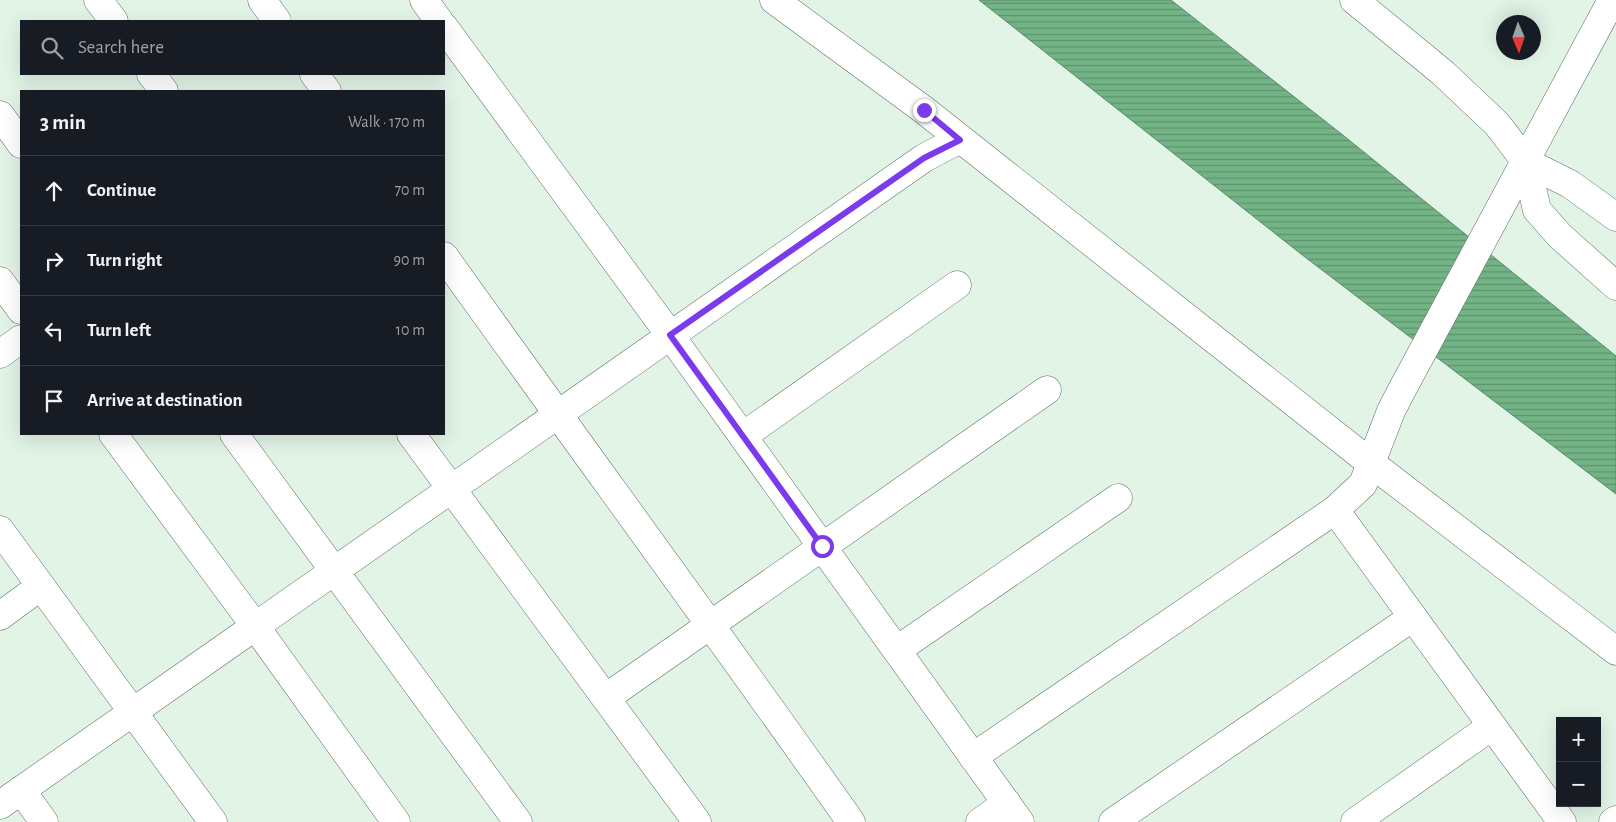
<!DOCTYPE html>
<meta charset="utf-8">
<style>
body{margin:0;font-family:"Alegreya Sans",sans-serif;background:#20242c;color:#f1f3f6}
.controls{position:absolute;right:15px;bottom:15px;display:grid;overflow:hidden;border-radius:0px;box-shadow:0 5px 20px #0002}
.controls button{width:45px;height:45px;display:grid;place-items:center;padding:0;border:0;border-bottom:1px solid #363941;background:#171b24;color:#f1f3f6;font:25px sans-serif}
.compass{position:absolute;left:1496px;top:15px;width:45px;height:45px;border-radius:50%;background:#171b24;box-shadow:0 5px 20px #0002;rotate:178deg}
.stop{position:absolute;width:15px;height:15px;margin:-11px;border:4px solid #7c3aed;border-radius:50%;background:#fff}
.stop.end{background:#7c3aed;border-color:#fff;box-shadow:0 1px 5px #0008}
.list{margin:0;padding:0;list-style:none}
h2{display:flex;justify-content:space-between;align-items:center;height:65px;margin:0;padding:0 20px;font-size:21px}
h2 small{font-size:16px;font-weight:400;color:#9ea1a6}
.list li{display:grid;grid-template-columns:32px 1fr auto;gap:15px;align-items:center;box-sizing:border-box;height:70px;padding:0 20px;border-top:1px solid #363941}
.list b{display:block;font-size:19px;white-space:nowrap}
.list em{font-size:16px;font-style:normal;color:#9ea1a6}
.icon{flex:none;width:28px;height:28px;fill:none;stroke:currentColor;stroke-width:2;stroke-linecap:round;stroke-linejoin:round}
.map{position:relative;flex:none;width:1616px;height:822px;overflow:hidden}
.search{position:absolute;background:#171b24;box-shadow:0 5px 20px #0002;left:20px;top:20px;width:425px;height:55px;display:flex;align-items:center;gap:12px;box-sizing:border-box;padding:0 18px;border-radius:0px;color:#9ea1a6;font-size:19px}
.panel{position:absolute;background:#171b24;box-shadow:0 5px 20px #0002;left:20px;top:90px;width:425px;height:345px;border-radius:0px}
.map>svg:first-child{display:block}
</style>
<div class="map">
<svg width="1616" height="822" viewBox="0 0 1616 822">
<defs>
<pattern id="water-rules" width="6" height="5" patternUnits="userSpaceOnUse" patternTransform="scale(1.25)"><rect width="6" height="5" fill="#73b486"/><path d="M0 2.5h6" fill="none" stroke="#5e926d"/></pattern>
</defs>
<rect width="100%" height="100%" fill="#e1f4e6"/>
<polygon fill="url(#water-rules)" stroke="#5b8a69" points="979,0 1171,0 1344,136 1616,356 1616,494 1301,254"/>
<g fill="none" stroke-linecap="round" stroke-linejoin="round">
<defs>
<g id="minor">
<polyline points="98,0 114,21"/>
<polyline points="262,0 277,21"/>
<polyline points="424,0 439,21"/>
<polyline points="774,0 924,110 1372,464 1616,651"/>
<polyline points="1354,0 1443,73 1497,124 1526,162 1570,184 1616,217"/>
<polyline points="444,27 670,335 1020,822"/>
<polyline points="151,74 164,91"/>
<polyline points="314,74 327,91"/>
<polyline points="0,115 21,144"/>
<polyline points="1526,162 1537,210 1560,236 1616,286"/>
<path d="M444,256C579,445 717,632 851,822"/>
<polyline points="0,281 21,310"/>
<polyline points="0,354 21,339"/>
<polyline points="113,434 255,626 396,822"/>
<polyline points="234,434 518,822"/>
<polyline points="411,434 697,822"/>
<polyline points="743,436 957,285"/>
<polyline points="1335,510 1562,822"/>
<polyline points="0,530 213,822"/>
<polyline points="0,616 41,586"/>
<polyline points="897,650 1118,498"/>
<polyline points="607,697 1047,390"/>
<polyline points="973,757 1335,510 1363,484 1391,411 1404,386 1612,0"/>
<polyline points="21,790 44,822"/>
<polyline points="0,805 924,158 960,139"/>
<polyline points="980,822 1007,803"/>
<polyline points="1113,822 1413,617"/>
<polyline points="1355,822 1492,726"/>
<polyline points="1613,822 1616,820"/>
</g>
</defs>
<use href="#minor" stroke="#5f6f63" stroke-width="29"/>
<use href="#minor" stroke="#fff" stroke-width="28"/>
</g>
<g fill="none" stroke-linecap="round" stroke-linejoin="round">
<polyline stroke="#7c3aed" stroke-width="6" points="822,546 670,335 924,158 960,140 924,110"/>
</g>
</svg>
<div class="controls">
<button>+</button>
<button>−</button>
</div>
<svg class="compass" viewBox="-18 -18 36 36"><path d="M0-13l5 13h-10z" fill="#e53935"/><path d="M0 13l5-13h-10z" fill="#9ea1a6"/></svg>
<div class="stop" style="left:822px;top:546px"></div>
<div class="stop end" style="left:924px;top:110px"></div>
<div class="search"><svg class="icon" aria-label="search" viewBox="0 0 24 24"><circle cx="10" cy="10" r="6"/><path d="M15 15l6 6"/></svg>Search here</div>
<section class="panel">
<h2>3 min<small>Walk · 170 m</small></h2>
<ul class="list">
<li><svg class="icon" aria-label="ahead" viewBox="0 0 24 24"><path d="M12 20V5M6 11l6-6 6 6"/></svg><div><b>Continue</b></div><em>70 m</em></li>
<li><svg class="icon" aria-label="right" viewBox="0 0 24 24"><path d="M7 20v-9h11M14 6l5 5-5 5"/></svg><div><b>Turn right</b></div><em>90 m</em></li>
<li><svg class="icon" aria-label="left" viewBox="0 0 24 24"><path d="M17 20v-9H6M10 6l-5 5 5 5"/></svg><div><b>Turn left</b></div><em>10 m</em></li>
<li><svg class="icon" aria-label="arrive" viewBox="0 0 24 24"><path d="M6 21V4h12l-3 4 3 4H6"/></svg><div><b>Arrive at destination</b></div></li>
</ul>
</section>
</div>
